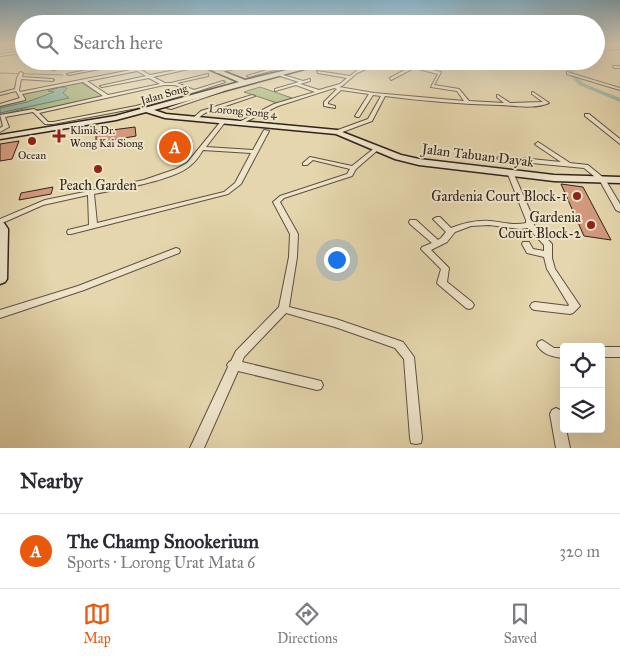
<!DOCTYPE html>
<meta charset="utf-8">
<style>
body{margin:0;font-family:"IM FELL Great Primer",serif;background:#f2f2f3;color:#2b2b33}
.controls{position:absolute;right:15px;bottom:15px;display:grid;overflow:hidden;border-radius:5px;box-shadow:0 5px 20px #0002}
.controls button{width:45px;height:45px;display:grid;place-items:center;padding:0;border:0;border-bottom:1px solid #e1e1e2;background:#fff;color:#2b2b33;font:25px sans-serif}
.you{position:absolute;left:336px;top:259px;width:18px;height:18px;margin:-12px;border:4px solid #fff;border-radius:50%;background:#1a73e8;box-shadow:0 0 0 8px #1a73e833}
.badge{display:grid;place-items:center;width:32px;height:32px;border-radius:50%;background:#ea580c;color:#fff;font-size:16px;font-weight:700}
.pin{position:absolute;translate:-50% -50%;border:2px solid #fff;box-shadow:0 1px 5px #0006}
.list{margin:0;padding:0;list-style:none}
h2{display:flex;justify-content:space-between;align-items:center;height:65px;margin:0;padding:0 20px;font-size:21px}
h2 small{font-size:16px;font-weight:400;color:#7c7c81}
.list li{display:grid;grid-template-columns:32px 1fr auto;gap:15px;align-items:center;box-sizing:border-box;height:75px;padding:0 20px;border-top:1px solid #e1e1e2}
.list b{display:block;font-size:19px;white-space:nowrap}
.list p{margin:0;font-size:16px;white-space:nowrap;color:#7c7c81}
.list em{font-size:16px;font-style:normal;color:#7c7c81}
.icon{flex:none;width:28px;height:28px;fill:none;stroke:currentColor;stroke-width:2;stroke-linecap:round;stroke-linejoin:round}
.map{position:relative;flex:none;width:620px;height:448px;overflow:hidden}
.search{position:absolute;background:#fff;box-shadow:0 5px 20px #0002;left:15px;right:15px;top:15px;height:55px;display:flex;align-items:center;gap:12px;box-sizing:border-box;padding:0 18px;border-radius:28px;color:#7c7c81;font-size:19px}
.sheet{height:140px;background:#fff}
nav{display:flex;justify-content:space-around;align-items:center;box-sizing:border-box;height:70px;border-top:1px solid #e1e1e2;background:#fff;font-size:14px;color:#7c7c81}
nav a{display:grid;justify-items:center;gap:2px}
nav .on{color:#ea580c}
.map>svg:first-child{display:block}
</style>
<div class="map">
<svg width="620" height="448" viewBox="0 0 620 448">
<rect width="100%" height="100%" fill="#e5d6ad"/>
<filter id="stains"><feTurbulence type="fractalNoise" baseFrequency=".004" numOctaves="4"/><feColorMatrix values="0 0 0 0 .2 0 0 0 0 .09 0 0 0 0 .02 0 0 0 .5 -.17"/></filter>
<radialGradient id="worn" r=".72"><stop offset=".6" stop-color="#630" stop-opacity="0"/><stop offset="1" stop-color="#630" stop-opacity=".3"/></radialGradient>
<g fill="#b2be8b" stroke="#717153">
<polygon points="80,82 103,96 42,110 24,109 0,115 0,106 24,99 23,93"/>
<polygon points="260,87 292,98 277,103 244,92"/>
</g>
<polygon fill="#96b9a6" stroke="#6d7d6e" points="61,87 67,88 63,93 69,98 0,113 0,108 27,102 54,92 48,91"/>
<g fill="none" stroke-linecap="round" stroke-linejoin="round">
<polyline stroke="#6d7d6e" stroke-width="1" points="0,73 63,75"/>
<polygon fill="#96b9a6" fill-rule="evenodd" points="582,61 588,61 573,72 583,83 620,98 620,102 579,85 567,72"/>
</g>
<g fill="#d3997d" stroke="#30241b">
<polygon points="135,127 136,136 96,143 96,132"/>
<polygon points="19,141 12,159 0,161 0,144"/>
<polygon points="561,184 583,187 611,240 584,236"/>
<polygon points="53,187 51,194 19,200 21,193"/>
</g>
<g fill="none" stroke-linecap="round" stroke-linejoin="round">
<defs>
<g id="street">
<polygon points="23,45 24,47 0,50 0,48"/>
<polygon points="620,47 620,49 596,50 596,48"/>
<polygon points="24,51 24,53 0,56 0,54"/>
<polygon points="65,61 68,61 74,66 53,70 51,69 69,65"/>
<polygon points="132,61 140,61 69,75 67,74"/>
<path d="M176,61H183L141,70L150,75L191,67L193,68L153,77L165,83H171L208,74V76L177,83L194,90L223,81L225,82L195,92L137,108L53,124H45L33,112L5,117L9,127L0,132V128L3,126L0,115L34,109L37,111L103,96L83,82L22,94L25,99V100L0,106V104L20,98L16,91L0,95V93L15,89L17,78L20,72L23,73L22,77L52,79L54,80L52,81L21,79L19,90L20,92ZM137,71L146,76L100,86L102,87L149,78L160,84L108,95L87,81ZM164,85H175L190,91L136,106L53,122H48L39,113Z"/>
<polygon points="219,61 225,61 203,67 201,66"/>
<polygon points="260,61 267,61 217,73 215,72"/>
<path d="M374,61C397,61 419,67 441,72L434,85L459,89L469,101L504,103L497,97V95H498L510,103L543,102L532,94V92H533L549,103C536,109 515,106 500,105C461,104 423,101 385,96L372,121L337,134L335,133V131L368,119L381,96L373,95L359,117H357L355,116L369,94L341,90L328,102V104L335,106V108L324,106V102L337,89L334,88L278,106L243,123L239,122L274,104L315,92L296,85L275,91V89L299,82L280,76V74L303,81L310,79V81L300,84L319,90L340,84L347,78L318,73L317,71L350,76L359,69L329,64L328,62L363,68L377,62ZM381,63L410,67L390,78L391,80L414,68L438,74L431,87L457,91L464,101L374,93L339,87L342,86L357,73Z"/>
<polygon points="444,62 554,66 556,67 554,68 443,64"/>
<polygon points="280,66 281,68 249,77 247,76"/>
<polygon points="613,66 620,66 620,68 614,68"/>
<polygon points="567,72 620,88 620,90 567,74"/>
<polygon points="221,90 224,91 171,109 167,108"/>
<polygon points="252,95 255,96 205,113 197,119 193,118 201,111"/>
<polygon points="585,114 589,114 620,139 620,144 585,116"/>
<path d="M222,120L226,121L206,147L253,150L264,130L269,131L241,184L228,194L71,234H68L67,232L68,230L89,225L88,195L43,205L0,224V219L45,200L144,180L176,169L187,163ZM203,150L251,153L235,183L224,192L97,223L94,194C118,189 174,181 191,165C196,161 200,155 203,150Z"/>
<polygon points="538,142 570,163 588,165 605,179 620,204 620,212 616,210 600,181 584,168 500,160 497,158 500,156 561,162 536,145 535,144"/>
<polygon points="377,146 379,147 379,149 356,169 352,176 284,198 280,202 298,234 297,257 289,307 336,319 403,342 414,357 422,438 421,443 416,444 411,443 410,438 404,359 395,348 335,327 286,313 244,357 242,362 317,380 321,381 323,385 321,389 317,390 238,371 204,448 190,448 228,367 227,365 229,362 231,361 236,351 279,307 289,257 290,234 273,202 280,196 347,174 350,169 313,160 307,165 303,165 303,163 310,157 352,166"/>
<path d="M510,170L513,172L534,220V225L552,244V258L555,269L580,306L573,313L570,314L535,310L532,309L530,306L532,303L535,302L568,306L569,305L547,269L544,257L527,253L522,244L523,242H529L533,249L544,251V245L528,228L520,229L489,225L471,226L455,232L447,242L431,250L449,268L447,282L472,302L474,305L472,308L469,309L466,308L439,285L437,283L441,269L421,249L422,247L432,243L410,224L409,222L410,220H416L438,240L441,238L446,232L433,219L437,217H440L451,228C464,223 476,220 490,221C502,222 514,226 526,223V220L507,172Z"/>
<polygon points="176,248 179,249 180,251 179,253 84,290 0,318 0,310 78,286"/>
<path d="M542,340L554,348H564V358C553,357 543,355 537,345L538,342Z"/>
<rect x="601" y="347" width="19" height="10"/>
<polygon points="556,408 560,410 564,421 564,429 566,429 570,448 556,448 550,414 552,410"/>
</g>
<g id="secondary">
<polygon points="190,61 197,61 245,80 325,61 334,61 154,110 166,114 337,130 401,155 419,159 554,175 620,177 620,183 554,181 419,165 395,159 336,134 165,118 146,112 116,120 0,139 0,135 115,116 239,82"/>
<polygon points="0,222 4,223 8,229 7,279 5,282 0,284"/>
</g>
</defs>
<use href="#street" stroke="#5d5040" stroke-width="2"/>
<use href="#secondary" stroke="#30241b" stroke-width="3"/>
<use href="#street" fill="#eee4ca" fill-rule="evenodd"/>
<use href="#secondary" fill="#eee4ca" fill-rule="evenodd"/>
</g>
<linearGradient id="sky" x2="0" y2="1"><stop stop-color="#87b6ce"/><stop offset="0.42" stop-color="#f3edda"/><stop offset="1" stop-color="#f3edda" stop-opacity="0"/></linearGradient>
<rect width="620" height="108" fill="url(#sky)"/>
<g fill="#8f2418" stroke="#eee4ca" stroke-width="2">
<path d="M56.5 128.5h5v5h5v5h-5v5h-5v-5h-5v-5h5z"/>
<circle cx="32" cy="141" r="5"/>
<circle cx="98" cy="169" r="5"/>
<circle cx="577" cy="196" r="5"/>
<circle cx="591" cy="225" r="5"/>
</g>
<g text-anchor="middle" stroke-width="4" stroke-linejoin="round" paint-order="stroke">
<g font-size="11" fill="#30241b" stroke="#eee4ca">
<text transform="translate(164 94) rotate(-16)" y="4">Jalan Song</text>
<text transform="translate(243 111) rotate(5)" y="4">Lorong Song 4</text>
</g>
<g font-size="11" fill="#30241b" stroke="#eee4ca" text-anchor="start">
<text x="70" y="134">Klinik Dr.<tspan x="70" dy="13">Wong Kai Siong</tspan></text>
<text x="32" y="159" text-anchor="middle">Ocean</text>
</g>
<g font-size="14" fill="#30241b" stroke="#eee4ca">
<text transform="translate(478 155) rotate(7)" y="5">Jalan Tabuan Dayak</text>
</g>
<g font-size="14" fill="#30241b" stroke="#eee4ca" text-anchor="end">
<text x="98" y="190" text-anchor="middle">Peach Garden</text>
<text x="567" y="201">Gardenia Court Block-1</text>
<text x="581" y="222">Gardenia<tspan x="581" dy="16">Court Block-2</tspan></text>
</g>
</g>
<rect width="100%" height="100%" filter="url(#stains)"/>
<rect width="100%" height="100%" fill="url(#worn)"/>
</svg>
<div class="controls">
<button><svg class="icon" aria-label="locate" viewBox="0 0 24 24"><circle cx="12" cy="12" r="6"/><path d="M12 2v4M12 18v4M2 12h4M18 12h4"/></svg></button>
<button><svg class="icon" aria-label="layers" viewBox="0 0 24 24"><path d="M12 4l9 5-9 5-9-5zM3 14l9 5 9-5"/></svg></button>
</div>
<div class="you"></div>
<div class="pin badge" style="left:175px;top:147px">A</div>
<div class="search"><svg class="icon" aria-label="search" viewBox="0 0 24 24"><circle cx="10" cy="10" r="6"/><path d="M15 15l6 6"/></svg>Search here</div>
</div>
<section class="sheet">
<h2>Nearby<small></small></h2>
<ul class="list">
<li><span class="badge">A</span><div><b>The Champ Snookerium</b><p>Sports · Lorong Urat Mata 6</p></div><em>320 m</em></li>
</ul>
</section>
<nav>
<a class="on"><svg class="icon" aria-label="map" viewBox="0 0 24 24"><path d="M3 6l6-2 6 2 6-2v14l-6 2-6-2-6 2zM9 4v14M15 6v14"/></svg>Map</a>
<a><svg class="icon" aria-label="directions" viewBox="0 0 24 24"><path d="M12 3l9 9-9 9-9-9zM9 14v-3h6M13 9l2 2-2 2"/></svg>Directions</a>
<a><svg class="icon" aria-label="saved" viewBox="0 0 24 24"><path d="M7 4h10v16l-5-4-5 4z"/></svg>Saved</a>
</nav>
